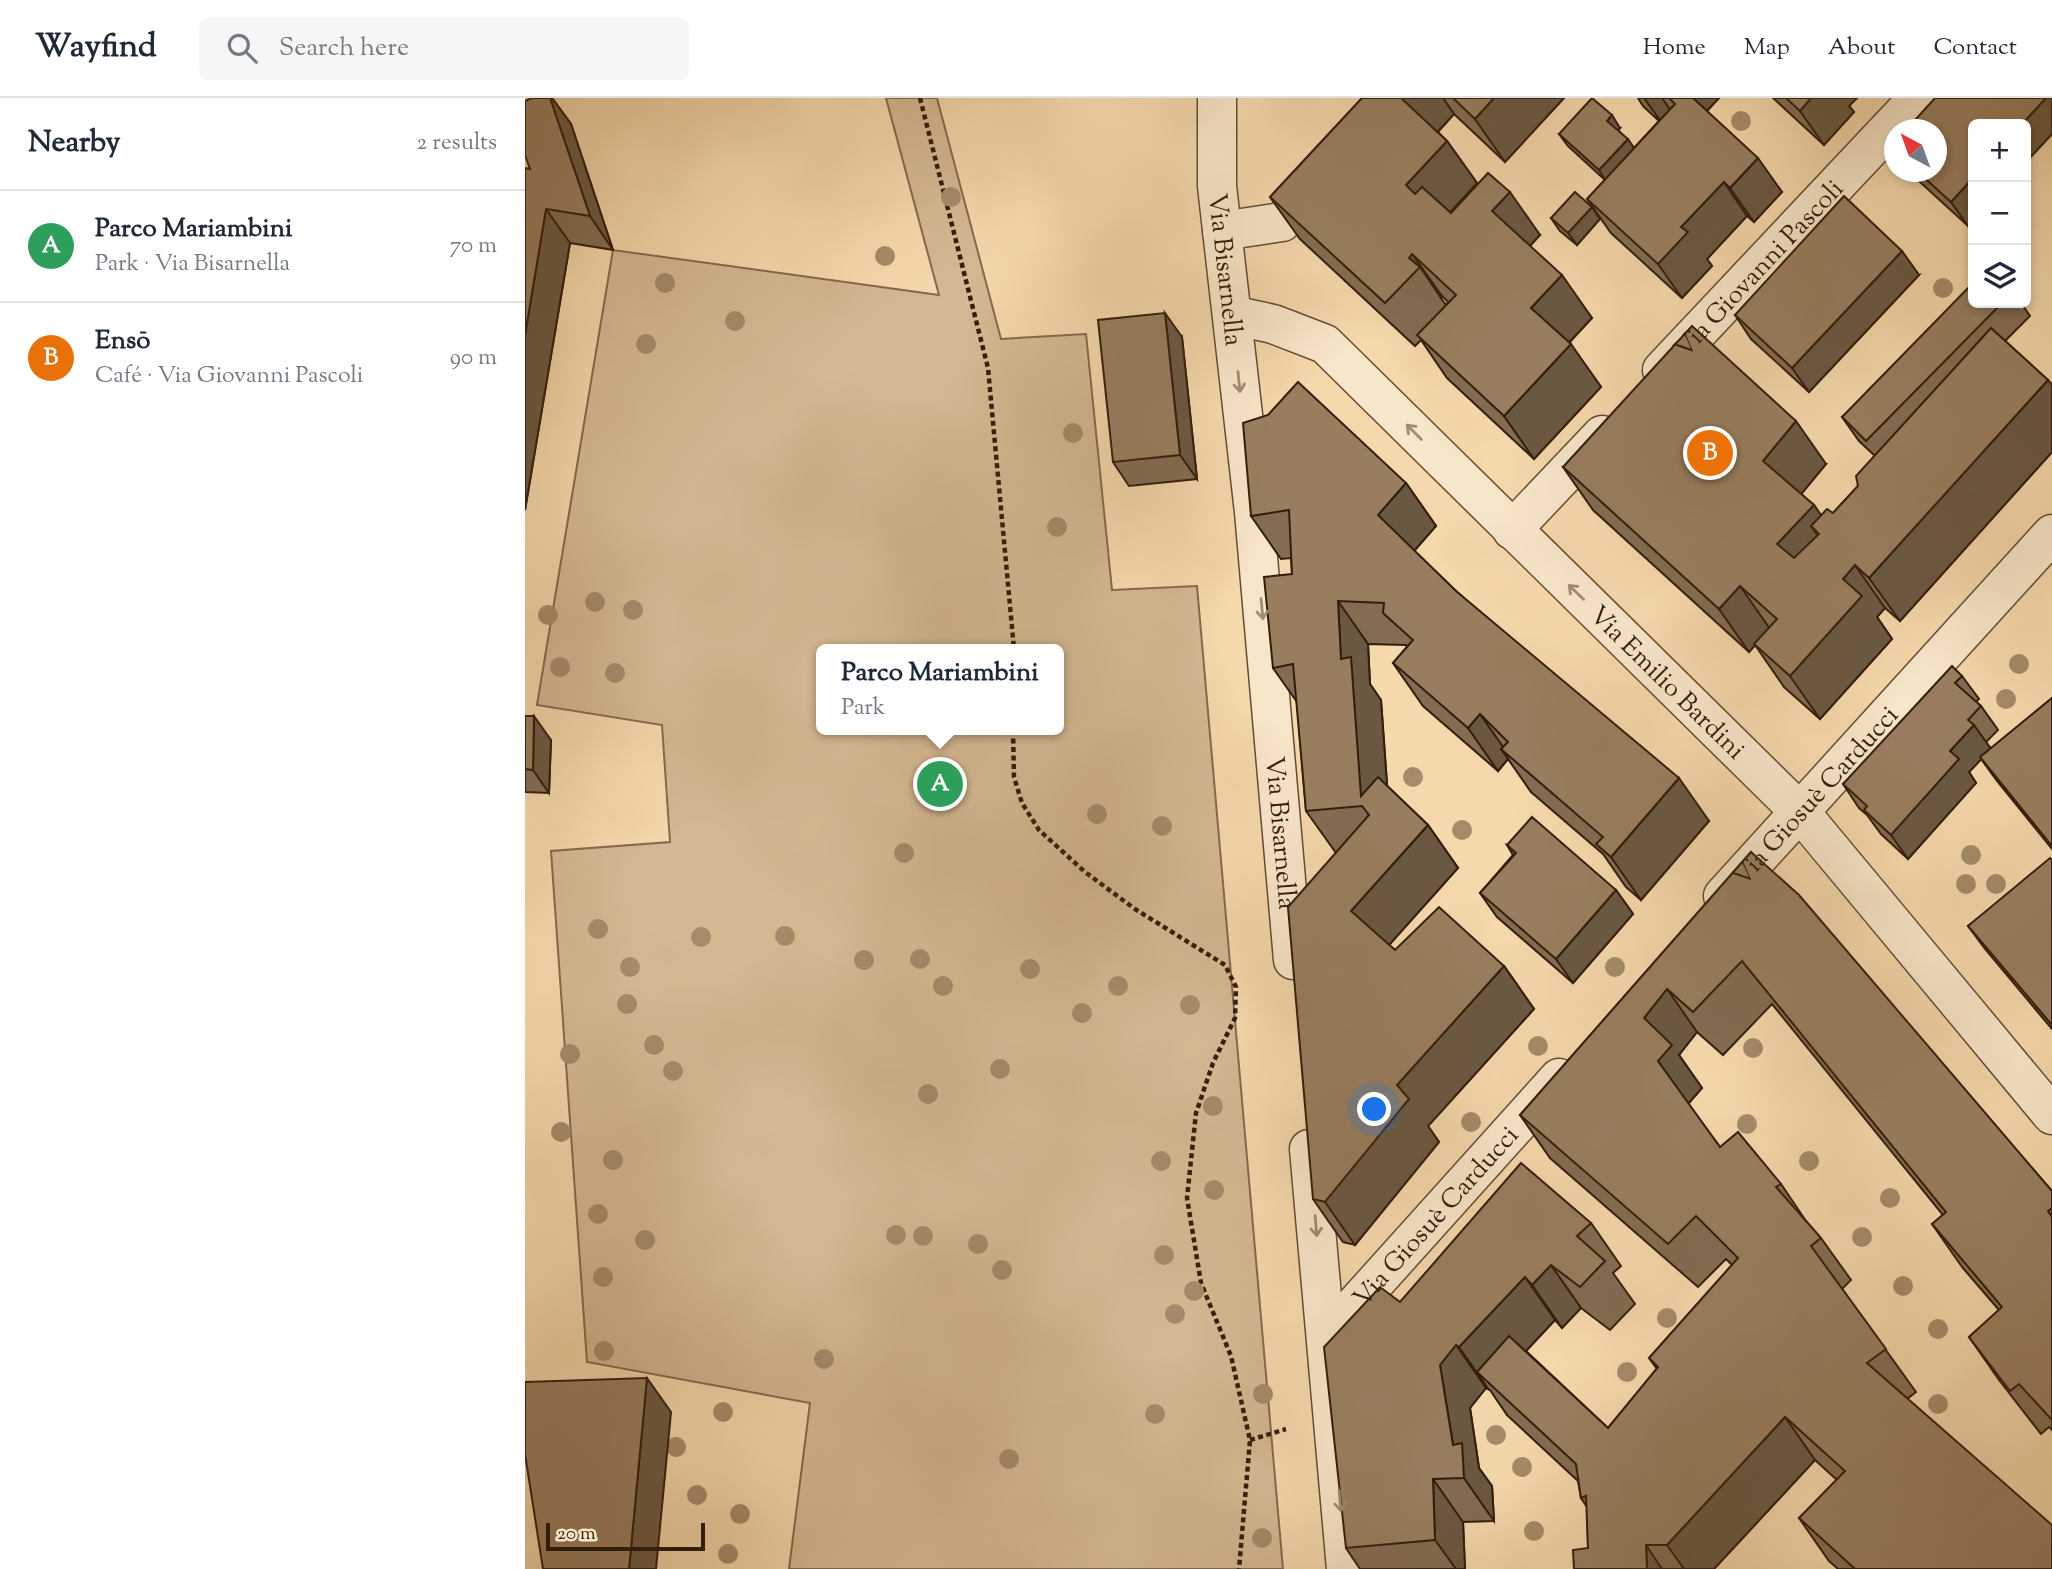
<!DOCTYPE html>
<meta charset="utf-8">
<style>
body{margin:0;font-family:"Sorts Mill Goudy",serif;background:#f6f6f7;color:#1f2937}
.controls{position:absolute;right:21px;top:21px;display:grid;overflow:hidden;border-radius:10px;box-shadow:0 4px 10px #0003}
.controls button{width:63px;height:63px;display:grid;place-items:center;padding:0;border:0;border-bottom:2px solid #e0e1e3;background:#fff;color:#1f2937;font:35px sans-serif}
.compass{position:absolute;left:1359px;top:21px;width:63px;height:63px;border-radius:50%;background:#fff;box-shadow:0 4px 10px #0003;rotate:319deg}
.scale{position:absolute;left:21px;bottom:18px;width:159px;box-sizing:border-box;padding-left:7px;border:4px solid #331d0b;border-top:0;font-size:19px;line-height:24px;white-space:nowrap;color:#331d0b;-webkit-text-stroke:5px #f8e6c9;paint-order:stroke}
.you{position:absolute;left:850px;top:1012px;width:24px;height:24px;margin:-18px;border:5px solid #fff;border-radius:50%;background:#1a73e8;box-shadow:0 0 0 10px #1a73e833}
.badge{display:grid;place-items:center;width:46px;height:46px;border-radius:50%;background:#8f2418;color:#fff;font-size:23px;font-weight:700}
.pin{position:absolute;translate:-50% -50%;border:4px solid #fff;box-shadow:0 2px 7px #0006}
.popup{position:absolute;left:291px;top:546px;width:248px;height:91px;box-sizing:border-box;display:grid;place-content:center;border-radius:10px;background:#fff;filter:drop-shadow(0 2px 5px #0005);font-size:23px;white-space:nowrap;color:#747a83}
.popup b{font-size:26px;color:#1f2937}
.popup::after{content:'';position:absolute;left:50%;top:100%;margin-left:-14px;border:14px solid transparent;border-top-color:#fff}
.list{margin:0;padding:0;list-style:none}
h2{display:flex;justify-content:space-between;align-items:center;height:91px;margin:0;padding:0 28px;font-size:30px}
h2 small{font-size:23px;font-weight:400;color:#747a83}
.list li{display:grid;grid-template-columns:46px 1fr auto;gap:21px;align-items:center;box-sizing:border-box;height:112px;padding:0 28px;border-top:2px solid #e0e1e3}
.list b{display:block;font-size:26px;white-space:nowrap}
.list p{margin:0;font-size:23px;white-space:nowrap;color:#747a83}
.list em{font-size:23px;font-style:normal;color:#747a83}
.icon{flex:none;width:38px;height:38px;fill:none;stroke:currentColor;stroke-width:2;stroke-linecap:round;stroke-linejoin:round}
.map{position:relative;flex:none;width:1527px;height:1471px;overflow:hidden}
header{display:flex;align-items:center;gap:42px;box-sizing:border-box;height:98px;padding:0 35px;background:#fff;border-bottom:2px solid #e0e1e3}
header strong{font-size:33px}
nav{display:flex;gap:38px;margin-inline-start:auto;font-size:24px}
.search{width:490px;height:63px;background:#f6f6f7;display:flex;align-items:center;gap:18px;box-sizing:border-box;padding:0 24px;border-radius:10px;color:#747a83;font-size:26px}
main{display:flex}
aside{flex:1;background:#fff}
.map>svg:first-child{display:block}
</style>
<header>
<strong>Wayfind</strong>
<div class="search"><svg class="icon" aria-label="search" viewBox="0 0 24 24"><circle cx="10" cy="10" r="6"/><path d="M15 15l6 6"/></svg>Search here</div>
<nav><a>Home</a><a>Map</a><a>About</a><a>Contact</a></nav>
</header>
<main>
<aside>
<h2>Nearby<small>2 results</small></h2>
<ul class="list">
<li><span class="badge" style="background:#2e9e5b">A</span><div><b>Parco Mariambini</b><p>Park · Via Bisarnella</p></div><em>70 m</em></li>
<li><span class="badge" style="background:#e8710a">B</span><div><b>Ensō</b><p>Café · Via Giovanni Pascoli</p></div><em>90 m</em></li>
</ul>
</aside>
<div class="map">
<svg width="1527" height="1471" viewBox="0 0 1527 1471">
<rect width="100%" height="100%" fill="#f5d8ac"/>
<filter id="stains"><feTurbulence type="fractalNoise" baseFrequency=".00286" numOctaves="4"/><feColorMatrix values="0 0 0 0 .2 0 0 0 0 .09 0 0 0 0 .02 0 0 0 .5 -.17"/></filter>
<radialGradient id="worn" r=".72"><stop offset=".6" stop-color="#630" stop-opacity="0"/><stop offset="1" stop-color="#630" stop-opacity=".3"/></radialGradient>
<path fill="#d4b891" stroke="#846a4e" stroke-width="2" fill-rule="evenodd" d="M361,0H412L476,241L561,236L587,492L672,488L758,1471H264L285,1305L62,1264L26,753L145,744L137,627L12,607L88,152L414,197ZM296,551H534V632H296Z"/>
<g fill="none" stroke-linecap="round" stroke-linejoin="round">
<defs>
<g id="minor">
<path id="s1" d="M692,0V88L729,414L768,862"/>
<polyline points="697,133 757,124 795,83"/>
<path id="s2" d="M707,217L748,226L800,246L1275,714L1527,1017"/>
<path id="s3" d="M1137,272L1393,0"/>
<polyline points="987,432 1077,337"/>
<path id="s4" d="M1198,798L1527,436"/>
<polyline points="784,1051 821,1471"/>
<path id="s5" d="M801,1239L1034,980"/>
</g>
</defs>
<use href="#minor" stroke="#644c33" stroke-width="41"/>
<g stroke="#331d0b" stroke-width="4.5" stroke-dasharray="5 3.5" stroke-linecap="butt">
<polyline points="395,0 463,270 489,551"/>
<polyline points="488,632 489,679 497,705 514,732 560,774 610,811 700,867 711,889 710,920 688,965 671,1015 662,1100 676,1185 706,1258 725,1342 714,1471"/>
<polyline points="725,1342 761,1331"/>
</g>
<use href="#minor" stroke="#f8e6c9" stroke-width="38"/>
</g>
<g fill="#a58b69">
<circle cx="1216" cy="23" r="10"/>
<circle cx="426" cy="99" r="10"/>
<circle cx="360" cy="158" r="10"/>
<circle cx="140" cy="185" r="10"/>
<circle cx="1418" cy="190" r="10"/>
<circle cx="210" cy="223" r="10"/>
<circle cx="121" cy="246" r="10"/>
<circle cx="548" cy="335" r="10"/>
<circle cx="532" cy="429" r="10"/>
<circle cx="70" cy="504" r="10"/>
<circle cx="108" cy="512" r="10"/>
<circle cx="23" cy="517" r="10"/>
<circle cx="1494" cy="566" r="10"/>
<circle cx="35" cy="569" r="10"/>
<circle cx="90" cy="575" r="10"/>
<circle cx="1481" cy="601" r="10"/>
<circle cx="888" cy="679" r="10"/>
<circle cx="572" cy="716" r="10"/>
<circle cx="637" cy="728" r="10"/>
<circle cx="937" cy="732" r="10"/>
<circle cx="379" cy="755" r="10"/>
<circle cx="1446" cy="757" r="10"/>
<circle cx="1441" cy="786" r="10"/>
<circle cx="1471" cy="786" r="10"/>
<circle cx="73" cy="831" r="10"/>
<circle cx="260" cy="838" r="10"/>
<circle cx="176" cy="839" r="10"/>
<circle cx="395" cy="861" r="10"/>
<circle cx="339" cy="862" r="10"/>
<circle cx="105" cy="869" r="10"/>
<circle cx="1090" cy="869" r="10"/>
<circle cx="505" cy="871" r="10"/>
<circle cx="418" cy="888" r="10"/>
<circle cx="593" cy="888" r="10"/>
<circle cx="102" cy="906" r="10"/>
<circle cx="665" cy="907" r="10"/>
<circle cx="557" cy="915" r="10"/>
<circle cx="129" cy="947" r="10"/>
<circle cx="1013" cy="948" r="10"/>
<circle cx="1228" cy="950" r="10"/>
<circle cx="45" cy="956" r="10"/>
<circle cx="475" cy="971" r="10"/>
<circle cx="148" cy="973" r="10"/>
<circle cx="403" cy="996" r="10"/>
<circle cx="688" cy="1008" r="10"/>
<circle cx="946" cy="1024" r="10"/>
<circle cx="1222" cy="1026" r="10"/>
<circle cx="36" cy="1034" r="10"/>
<circle cx="88" cy="1062" r="10"/>
<circle cx="636" cy="1063" r="10"/>
<circle cx="1284" cy="1063" r="10"/>
<circle cx="689" cy="1092" r="10"/>
<circle cx="1365" cy="1100" r="10"/>
<circle cx="73" cy="1116" r="10"/>
<circle cx="371" cy="1137" r="10"/>
<circle cx="398" cy="1138" r="10"/>
<circle cx="1337" cy="1139" r="10"/>
<circle cx="120" cy="1142" r="10"/>
<circle cx="453" cy="1146" r="10"/>
<circle cx="639" cy="1157" r="10"/>
<circle cx="477" cy="1172" r="10"/>
<circle cx="78" cy="1179" r="10"/>
<circle cx="1378" cy="1188" r="10"/>
<circle cx="669" cy="1193" r="10"/>
<circle cx="650" cy="1216" r="10"/>
<circle cx="1142" cy="1220" r="10"/>
<circle cx="1413" cy="1231" r="10"/>
<circle cx="79" cy="1253" r="10"/>
<circle cx="299" cy="1261" r="10"/>
<circle cx="1102" cy="1274" r="10"/>
<circle cx="738" cy="1296" r="10"/>
<circle cx="1413" cy="1306" r="10"/>
<circle cx="198" cy="1314" r="10"/>
<circle cx="630" cy="1316" r="10"/>
<circle cx="971" cy="1337" r="10"/>
<circle cx="151" cy="1349" r="10"/>
<circle cx="484" cy="1361" r="10"/>
<circle cx="997" cy="1369" r="10"/>
<circle cx="172" cy="1397" r="10"/>
<circle cx="215" cy="1416" r="10"/>
<circle cx="1009" cy="1433" r="10"/>
<circle cx="737" cy="1440" r="10"/>
<circle cx="203" cy="1456" r="10"/>
</g>
<g fill="#836c52" stroke="#331d0b" stroke-width="2" fill-rule="evenodd">
<polygon points="7,0 27,0 46,26 88,152 45,145 0,412"/>
<path d="M837,0H1039L980,64L929,16L913,34L922,43L952,85L925,115L1015,137L1005,148L1067,220L1044,245L1076,289L1009,361L922,280L896,242L890,248L775,141L745,99ZM917,198L923,204L921,207L916,200Z"/>
<polygon points="1113,0 1194,0 1182,13 1257,94 1229,124 1222,118 1182,161 1187,168 1157,200 1086,135 1062,101 1080,82 1043,48 1034,36 1095,30 1093,32 1109,50 1134,23 1118,8"/>
<polygon points="1248,0 1332,0 1324,8 1329,14 1299,47"/>
<polygon points="1527,0 1527,36 1501,64 1501,26 1443,128 1384,74 1411,74"/>
<polygon points="1067,109 1075,121 1052,147 1035,133 1026,120"/>
<polygon points="1394,177 1284,294 1226,241 1210,217"/>
<polygon points="1448,205 1496,205 1505,218 1480,243 1523,282 1527,287 1527,354 1375,523 1360,510 1352,519 1367,541 1295,621 1259,589 1230,547 1224,554 1068,412 1038,369 1301,366 1276,396 1289,407 1296,418 1308,415 1333,388 1350,358 1334,343 1317,319"/>
<polygon points="657,239 672,381 604,388 588,364"/>
<polygon points="881,385 911,428 889,453 931,493 1184,723 1116,802 1101,789 1078,756 1006,694 983,661 973,673 898,608 868,565 882,549 881,547 843,546 845,586 856,602 862,688 903,727 933,770 864,847 870,852 979,868 1009,911 903,1028 914,1044 830,1147 818,1144 788,1101 811,755 781,713 772,604 748,570 767,476 766,460 756,461 726,418"/>
<polygon points="1437,578 1454,601 1451,604 1456,608 1473,632 1461,644 1466,651 1527,600 1527,751 1472,683 1456,661 1444,674 1451,685 1383,761 1356,736 1342,717 1334,710 1318,686"/>
<polygon points="0,618 26,642 24,695 0,694"/>
<polygon points="982,747 1091,792 1108,816 1048,885 972,819 955,795 988,757"/>
<polygon points="1226,754 1527,1093 1527,1332 1524,1329 1516,1336 1474,1282 1444,1239 1474,1212 1437,1169 1407,1126 1418,1117 1247,906 1198,957 1172,934 1154,957 1177,990 1163,1006 1195,1049 1256,1086 1281,1123 1296,1140 1326,1182 1317,1191 1391,1294 1382,1301 1527,1471 1313,1471 1304,1463 1274,1420 1312,1382 1290,1362 1189,1471 1049,1471 1063,1450 1062,1409 1056,1400 1053,1383 982,1317 965,1292 961,1290 945,1310 954,1370 967,1388 969,1423 938,1424 940,1471 835,1471 821,1450 875,1204 1066,1125 1096,1168 1088,1175 1110,1206 1085,1232 1056,1210 1037,1230 1030,1222 1001,1253 1083,1330 1132,1271 1124,1260 1207,1167 1201,1161 1173,1189 1025,1060 995,1017"/>
<polygon points="1527,762 1527,931 1460,851 1443,828"/>
</g>
<g fill="#6a5842" stroke="#331d0b" stroke-width="2">
<polygon points="25,0 27,0 46,26 88,152 65,118"/>
<polygon points="876,0 918,0 929,16 905,42"/>
<polygon points="969,0 1039,0 980,64 950,21"/>
<polygon points="1119,0 1137,0 1149,17 1139,28"/>
<polygon points="1162,0 1194,0 1176,19"/>
<polygon points="1286,0 1332,0 1324,8 1329,14 1299,47 1275,13"/>
<polygon points="1521,0 1527,0 1527,36 1501,64 1501,26 1497,26"/>
<polygon points="1087,17 1095,30 1090,35 1082,23"/>
<polygon points="1103,41 1111,53 1082,85 1074,72"/>
<polygon points="922,43 952,85 911,130 881,87"/>
<polygon points="1233,60 1257,94 1229,124 1205,90"/>
<polygon points="1448,80 1448,122 1443,128 1426,104"/>
<polygon points="1199,84 1222,118 1182,161 1187,168 1157,200 1133,166 1156,129"/>
<polygon points="985,94 1015,137 997,156 967,113"/>
<polygon points="1067,109 1075,121 1052,147 1043,135"/>
<polygon points="21,111 45,145 0,412 0,237"/>
<polygon points="1377,153 1394,177 1284,294 1267,270"/>
<polygon points="887,156 917,198 916,200 895,169 884,160"/>
<polygon points="1037,177 1067,220 1036,253 1006,210"/>
<polygon points="640,215 657,239 672,381 655,357"/>
<polygon points="1046,246 1076,289 1009,361 979,318"/>
<polygon points="1523,282 1527,287 1527,354 1375,523 1344,480"/>
<polygon points="1271,323 1301,366 1268,406 1238,363"/>
<polygon points="881,385 911,428 883,460 853,417"/>
<polygon points="1289,407 1319,450 1286,428 1309,461 1282,489 1252,446"/>
<polygon points="1330,467 1360,510 1352,519 1367,541 1295,621 1265,578 1318,481"/>
<polygon points="1215,488 1245,531 1224,554 1194,511"/>
<polygon points="813,503 843,546 845,586 856,602 866,741 836,698 816,561"/>
<polygon points="955,616 985,659 976,651 983,661 973,673 943,630"/>
<polygon points="9,618 26,642 24,695 8,672"/>
<polygon points="1449,627 1466,651 1444,674 1451,685 1383,761 1366,737 1425,653"/>
<polygon points="1154,680 1184,723 1116,802 1086,759"/>
<polygon points="903,727 933,770 856,856 826,813"/>
<polygon points="1091,792 1108,816 1048,885 1031,861"/>
<polygon points="979,868 1009,911 903,1028 914,1044 830,1147 800,1104 872,987"/>
<polygon points="1142,891 1172,934 1154,957 1177,990 1163,1006 1133,963 1119,920"/>
<polygon points="1026,1167 1056,1210 1037,1230 1007,1187"/>
<polygon points="1000,1179 1030,1222 968,1288 952,1274 964,1292 934,1249"/>
<polygon points="931,1247 961,1290 945,1310 954,1370 967,1388 969,1423 939,1380 928,1347 915,1267"/>
<polygon points="122,1280 146,1314 131,1471 104,1471"/>
<polygon points="1260,1319 1290,1362 1189,1471 1159,1471 1142,1447"/>
<polygon points="908,1381 938,1424 940,1471 931,1471 910,1442"/>
<polygon points="1121,1447 1137,1471 1122,1471"/>
</g>
<g fill="#987e5f" stroke="#331d0b" stroke-width="2">
<polygon points="7,0 25,0 65,118 21,111 0,237 0,70 5,71 0,57 0,3"/>
<polygon points="837,0 876,0 922,43 881,87 890,96 897,89 926,115 963,75 985,94 967,113 1037,177 1006,210 1046,246 979,318 892,237 931,197 887,156 884,160 895,169 860,205 745,99"/>
<polygon points="928,0 969,0 950,21"/>
<polygon points="1067,0 1087,17 1082,23 1103,41 1074,72 1034,36"/>
<polygon points="1144,0 1168,0 1233,60 1205,90 1199,84 1156,129 1163,134 1133,166 1062,101 1150,6"/>
<polygon points="1261,0 1286,0 1275,13"/>
<polygon points="1410,0 1521,0 1497,26 1448,26 1448,80 1426,104 1393,74 1411,74 1411,32 1381,32"/>
<polygon points="1050,94 1067,109 1043,135 1026,120"/>
<polygon points="1319,98 1377,153 1267,270 1210,217"/>
<polygon points="1448,185 1448,205 1477,205 1341,343 1317,319"/>
<polygon points="640,215 655,357 588,364 573,222"/>
<polygon points="1167,228 1271,323 1238,363 1289,407 1252,446 1269,460 1294,436 1286,428 1302,411 1308,415 1333,388 1331,378 1466,230 1523,282 1344,480 1330,467 1318,481 1337,498 1265,578 1229,546 1252,521 1215,488 1194,511 1038,369"/>
<polygon points="773,284 881,385 853,417 931,493 1154,680 1086,759 1071,746 1078,739 976,651 983,644 955,616 943,630 868,565 888,542 858,515 859,505 813,503 816,561 826,559 836,698 853,679 903,727 826,813 870,852 914,809 979,868 872,987 884,1001 800,1104 788,1101 763,809 844,717 837,708 781,713 768,566 748,570 739,479 767,476 764,412 726,418 718,325 743,317"/>
<polygon points="1427,568 1437,578 1430,585 1456,608 1443,622 1449,627 1425,653 1434,661 1366,737 1339,712 1342,708 1318,686"/>
<polygon points="1527,600 1527,748 1455,659"/>
<polygon points="0,618 9,618 8,672 0,671"/>
<polygon points="1007,719 1091,792 1031,861 955,795 991,755 982,747"/>
<polygon points="1226,754 1274,797 1527,1093 1527,1110 1523,1113 1527,1119 1527,1322 1494,1286 1485,1293 1444,1239 1477,1209 1407,1126 1421,1114 1217,863 1168,914 1142,891 1119,920 1147,947 1133,963 1195,1049 1213,1034 1256,1086 1251,1089 1296,1140 1286,1148 1361,1251 1342,1265 1527,1427 1527,1471 1330,1471 1274,1420 1320,1373 1260,1319 1142,1447 1121,1447 1122,1471 1049,1471 1048,1452 1063,1450 1061,1398 1056,1400 1051,1366 952,1274 984,1238 1083,1330 1133,1269 1124,1260 1213,1160 1171,1118 1143,1146 995,1017"/>
<polygon points="1525,760 1527,762 1527,927 1443,828"/>
<polygon points="996,1065 1066,1125 1052,1138 1080,1163 1055,1189 1026,1167 1007,1187 1000,1179 934,1249 931,1247 915,1267 928,1347 937,1345 939,1380 908,1381 910,1442 821,1450 799,1249 855,1189 875,1204"/>
<polygon points="122,1280 104,1471 18,1471 0,1356 0,1284"/>
</g>
<defs><path id="oneway-shaft" d="M-6 0H5M1.5-3L5.5 0L1.5 3" fill="none" stroke-width="1.6" stroke-linecap="round" stroke-linejoin="round" transform="scale(1.75)"/></defs>
<g stroke="#9f8c74">
<use href="#oneway-shaft" transform="translate(714 284) rotate(84)"/>
<use href="#oneway-shaft" transform="translate(889 334) rotate(-135)"/>
<use href="#oneway-shaft" transform="translate(1051 494) rotate(-136)"/>
<use href="#oneway-shaft" transform="translate(737 511) rotate(85)"/>
<use href="#oneway-shaft" transform="translate(791 1128) rotate(85)"/>
<use href="#oneway-shaft" transform="translate(815 1403) rotate(85)"/>
</g>
<g text-anchor="middle" stroke-width="5" stroke-linejoin="round" paint-order="stroke">
<g font-size="26" fill="#331d0b" stroke="#f8e6c9">
<text dy="9" stroke="none"><textPath href="#s3" startOffset="140">Via Giovanni Pascoli</textPath></text>
<text dy="9" stroke="none"><textPath href="#s1" startOffset="172">Via Bisarnella</textPath></text>
<text dy="9" stroke="none"><textPath href="#s2" startOffset="579">Via Emilio Bardini</textPath></text>
<text dy="9" stroke="none"><textPath href="#s4" startOffset="136">Via Giosuè Carducci</textPath></text>
<text dy="9" stroke="none"><textPath href="#s1" startOffset="738">Via Bisarnella</textPath></text>
<text dy="9" stroke="none"><textPath href="#s5" startOffset="163">Via Giosuè Carducci</textPath></text>
</g>
</g>
<rect width="100%" height="100%" filter="url(#stains)"/>
<rect width="100%" height="100%" fill="url(#worn)"/>
</svg>
<div class="controls">
<button>+</button>
<button>−</button>
<button><svg class="icon" aria-label="layers" viewBox="0 0 24 24"><path d="M12 4l9 5-9 5-9-5zM3 14l9 5 9-5"/></svg></button>
</div>
<svg class="compass" viewBox="-18 -18 36 36"><path d="M0-13l5 13h-10z" fill="#e53935"/><path d="M0 13l5-13h-10z" fill="#747a83"/></svg>
<div class="scale">20 m</div>
<div class="you"></div>
<div class="pin badge" style="left:415px;top:686px;background:#2e9e5b">A</div>
<div class="popup"><b>Parco Mariambini</b>Park</div>
<div class="pin badge" style="left:1185px;top:355px;background:#e8710a">B</div>
</div>
</main>
